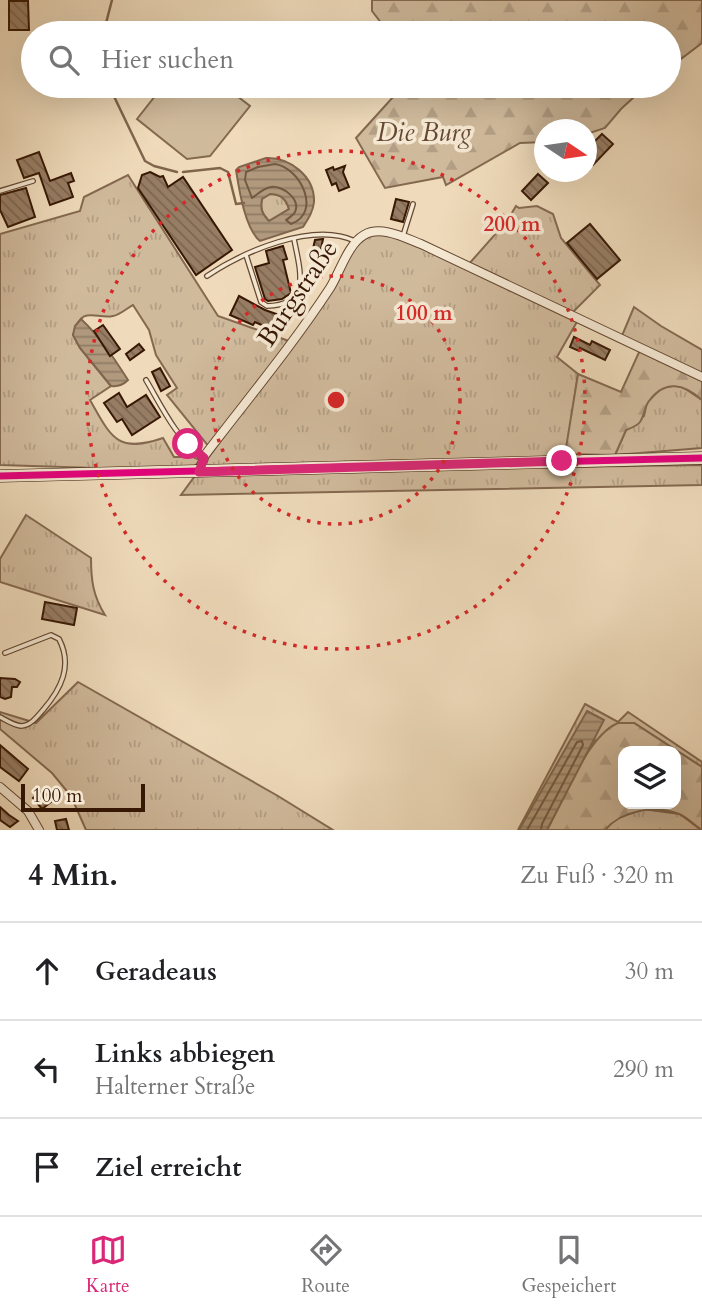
<!DOCTYPE html>
<html lang="de">
<meta charset="utf-8">
<style>
body{margin:0;font-family:Cardo,serif;background:#f2f2f2;color:#202124}
.controls{position:absolute;right:21px;bottom:21px;display:grid;overflow:hidden;border-radius:14px;box-shadow:0 7px 28px #0002}
.controls button{width:63px;height:63px;display:grid;place-items:center;padding:0;border:0;border-bottom:2px solid #e0e0e0;background:#fff;color:#202124;font:35px sans-serif}
.compass{position:absolute;left:534px;top:119px;width:63px;height:63px;border-radius:50%;background:#fff;box-shadow:0 7px 28px #0002;rotate:103deg}
.scale{position:absolute;left:21px;bottom:18px;width:124px;box-sizing:border-box;padding-left:7px;border:4px solid #371805;border-top:0;font-size:19px;line-height:24px;white-space:nowrap;color:#371805;-webkit-text-stroke:5px #f5e8d3;paint-order:stroke}
.stop{position:absolute;width:21px;height:21px;margin:-16px;border:5px solid #db2777;border-radius:50%;background:#fff}
.stop.end{background:#db2777;border-color:#fff;box-shadow:0 2px 7px #0008}
.list{margin:0;padding:0;list-style:none}
h2{display:flex;justify-content:space-between;align-items:center;height:91px;margin:0;padding:0 28px;font-size:30px}
h2 small{font-size:23px;font-weight:400;color:#757577}
.list li{display:grid;grid-template-columns:46px 1fr auto;gap:21px;align-items:center;box-sizing:border-box;height:98px;padding:0 28px;border-top:2px solid #e0e0e0}
.list b{display:block;font-size:26px;white-space:nowrap}
.list p{margin:0;font-size:23px;white-space:nowrap;color:#757577}
.list em{font-size:23px;font-style:normal;color:#757577}
.icon{flex:none;width:38px;height:38px;fill:none;stroke:currentColor;stroke-width:2;stroke-linecap:round;stroke-linejoin:round}
.map{position:relative;flex:none;width:702px;height:830px;overflow:hidden}
.search{position:absolute;background:#fff;box-shadow:0 7px 28px #0002;left:21px;right:21px;top:21px;height:77px;display:flex;align-items:center;gap:18px;box-sizing:border-box;padding:0 24px;border-radius:38px;color:#757577;font-size:26px}
.sheet{height:385px;background:#fff}
nav{display:flex;justify-content:space-around;align-items:center;box-sizing:border-box;height:98px;border-top:2px solid #e0e0e0;background:#fff;font-size:19px;color:#757577}
nav a{display:grid;justify-items:center;gap:4px}
nav .on{color:#db2777}
.map>svg:first-child{display:block}
</style>
<div class="map">
<svg width="702" height="830" viewBox="0 0 702 830">
<defs>
<pattern id="grass-tufts" width="24" height="20" patternUnits="userSpaceOnUse" patternTransform="scale(1.75)"><rect width="24" height="20" fill="#d0ba9c"/><path d="M3 7l-1-3M5 7V3M7 7l1-3M15 17l-1-3M17 17v-4M19 17l1-3" fill="none" stroke="#b39f85"/></pattern>
<pattern id="forest-firs" width="22" height="20" patternUnits="userSpaceOnUse" patternTransform="scale(1.75)"><rect width="22" height="20" fill="#d0ba9c"/><path d="M5 1l3.5 6h-7zM16 11l3.5 6h-7z" fill="#b39f85"/></pattern>
<pattern id="water-rules" width="6" height="5" patternUnits="userSpaceOnUse" patternTransform="scale(1.75)"><rect width="6" height="5" fill="#b0997d"/><path d="M0 2.5h6" fill="none" stroke="#907c64"/></pattern>
<pattern id="building-back-hatch" width="6" height="6" patternUnits="userSpaceOnUse" patternTransform="scale(1.75)"><rect width="6" height="6" fill="#977d64"/><path d="M-1 5l2 2M0 0l6 6M5-1l2 2" fill="none" stroke="#7c6550"/></pattern>
</defs>
<rect width="100%" height="100%" fill="#efdbbb"/>
<filter id="stains"><feTurbulence type="fractalNoise" baseFrequency=".00286" numOctaves="4"/><feColorMatrix values="0 0 0 0 .2 0 0 0 0 .09 0 0 0 0 .02 0 0 0 .5 -.17"/></filter>
<radialGradient id="worn" r=".72"><stop offset=".6" stop-color="#630" stop-opacity="0"/><stop offset="1" stop-color="#630" stop-opacity=".3"/></radialGradient>
<g fill="url(#grass-tufts)" stroke="#846950" stroke-width="2">
<path d="M128,175L218,316L289,341L209,447L167,395L177,388L156,355L149,330L133,305C127,308 120,315 113,316C96,320 82,303 73,335L80,348L111,386L90,400C111,437 117,454 163,438L174,457H193L200,460L191,471L0,465V234L80,211L84,197Z"/>
<path d="M270,194C281,194 286,199 289,209L269,221C262,213 260,209 262,199Z"/>
<polygon points="516,206 519,208 537,206 553,214 561,238 600,285 571,314 468,265 507,221"/>
<polygon points="372,234 393,235 578,320 557,357 578,374 564,467 702,465 702,485 181,495 291,345 353,248"/>
<polygon points="634,307 661,326 702,350 702,376 621,338"/>
<polygon points="674,384 684,388 702,400 702,448 615,455 626,430 644,416 647,402 664,386"/>
<path d="M26,515L91,558C91,580 93,596 105,615L0,582V559Z"/>
<polygon points="78,682 278,796 333,830 86,830 71,796 52,773 0,729 0,712 36,723"/>
<polygon points="585,704 618,722 628,712 702,762 702,767 634,723 594,741 547,830 518,830"/>
<polygon points="643,809 680,814 701,830 605,830 613,820"/>
</g>
<g fill="url(#forest-firs)" stroke="#846950" stroke-width="2" fill-rule="evenodd">
<polygon points="372,0 702,0 702,43 669,68 669,33 389,33 372,11"/>
<polygon points="403,86 646,86 621,109 605,128 587,134 586,130 544,130 544,142 520,143 446,185 443,177 385,188 356,138"/>
<path d="M640,350L702,378V400C684,384 665,379 649,401C644,407 645,415 640,422C637,426 631,428 626,430L615,455L565,454L578,374L621,392Z"/>
<path d="M618,723H634L702,767V830C695,826 687,817 679,814C654,805 622,810 605,830H547C563,800 588,735 618,723ZM676,751V804H623V751Z"/>
</g>
<polygon fill="#d0ba9c" stroke="#846950" stroke-width="2" points="163,86 224,86 250,106 210,156 187,159 137,119"/>
<g fill="url(#water-rules)" stroke="#80654d" stroke-width="2" fill-rule="evenodd">
<path d="M266,158C289,157 315,176 314,202C313,212 308,219 303,227L260,241C245,229 239,189 236,170L239,167ZM270,194C281,194 286,199 289,209L269,221C262,214 260,209 262,199Z"/>
<path d="M81,319C100,337 114,358 128,380C123,385 118,387 111,386L80,348L73,335L75,326Z"/>
<polygon points="587,711 604,720 547,830 519,830"/>
</g>
<g fill="none" stroke-linecap="round" stroke-linejoin="round">
<g stroke="#745841" stroke-width="2">
<path d="M275,164C301,168 322,213 291,224L286,220C288,219 294,214 295,212C301,199 282,185 271,187C263,188 257,195 252,198L245,180L246,172L258,167Z"/>
<polyline points="527,830 577,742 582,741 583,745 542,824 541,830"/>
</g>
<g stroke="#80654d" stroke-width="2.5">
<polyline points="105,27 112,0"/>
<polyline points="109,86 145,161 154,166 177,172"/>
<polyline points="183,172 220,168 228,172 236,204 244,203"/>
</g>
</g>
<g fill="url(#building-back-hatch)" stroke="#371805" stroke-width="2">
<polygon points="9,1 28,1 29,30 9,30"/>
<polygon points="602,134 613,144 593,165 586,160 586,150"/>
<polygon points="39,152 50,181 71,173 74,181 68,183 73,197 50,205 39,173 24,178 17,160"/>
<polygon points="345,166 343,172 349,187 339,191 336,183 332,185 326,170 333,167 334,170"/>
<polygon points="150,172 160,177 163,176 168,187 183,177 232,250 196,275 138,188 142,175"/>
<polygon points="538,174 548,183 531,200 522,191"/>
<polygon points="26,188 35,217 8,227 0,210 0,195"/>
<polygon points="396,199 409,202 403,222 391,219"/>
<polygon points="590,224 620,260 597,279 567,243"/>
<polygon points="323,239 320,254 312,253 315,240"/>
<polygon points="283,246 287,259 283,260 291,293 282,299 268,301 265,299 255,267 269,263 266,251"/>
<polygon points="239,296 265,310 285,317 277,332 255,322 253,325 230,315"/>
<polygon points="103,325 120,349 110,356 94,331"/>
<polygon points="574,337 590,345 592,341 610,350 605,360 580,348 579,351 570,347"/>
<polygon points="139,344 144,350 130,360 126,354"/>
<polygon points="160,368 170,386 161,391 152,372"/>
<polygon points="119,393 127,407 146,395 160,417 132,435 122,419 117,422 104,403"/>
<polygon points="45,602 77,608 74,625 42,619"/>
<polygon points="0,678 15,679 20,682 17,687 12,687 11,697 5,699 0,697"/>
<polygon points="0,745 28,769 19,781 0,767"/>
<polygon points="44,790 52,801 42,809 33,798"/>
<polygon points="0,807 9,815 18,821 10,827 0,820"/>
<polygon points="66,819 69,830 57,830 55,821"/>
</g>
<g fill="none" stroke-linecap="round" stroke-linejoin="round">
<defs>
<g id="service">
<polyline points="0,191 33,181"/>
<polyline points="403,236 413,204"/>
<path d="M246,255L261,302L267,306C312,305 300,270 294,239"/>
<path d="M207,276C243,252 312,221 355,241"/>
<path d="M146,380C162,407 176,438 202,457"/>
<path d="M0,717C6,720 13,725 21,726C30,726 37,717 43,710C61,689 73,666 59,639L51,635L5,653"/>
</g>
<g id="minor">
<path d="M199,472L205,455C247,400 292,346 330,288C340,272 348,244 364,235C381,225 405,238 421,244L702,377"/>
<polyline points="0,787 28,811 39,830"/>
</g>
<polyline id="secondary" points="0,476 702,458"/>
</defs>
<use href="#service" stroke="#654932" stroke-width="6"/>
<use href="#minor" stroke="#654932" stroke-width="10"/>
<use href="#secondary" stroke="#371805" stroke-width="13"/>
<use href="#service" stroke="#f5e8d3" stroke-width="3.5"/>
<use href="#minor" stroke="#f5e8d3" stroke-width="8"/>
<use href="#secondary" stroke="#f5e8d3" stroke-width="10"/>
<defs>
<polyline id="bus-1" points="0,476 702,458"/>
</defs>
<use href="#bus-1" stroke="#f5e8d3" stroke-width="12"/>
<use href="#bus-1" stroke="#e5007d" stroke-width="7"/>
</g>
<g fill="none" stroke-linecap="round" stroke-linejoin="round">
<polyline stroke="#db2777" stroke-width="9" points="188,444 204,458 199,472 562,461"/>
</g>
<g fill="none" stroke="#d62828" stroke-width="3.5" stroke-dasharray="3.5 7">
<circle cx="336" cy="400" r="124"/>
<circle cx="336" cy="400" r="249"/>
</g>
<g text-anchor="middle" stroke-width="7" stroke-linejoin="round" paint-order="stroke">
<g font-size="26" font-style="italic" fill="#654932" stroke="#f5e8d3">
<text x="424" y="141">Die Burg</text>
</g>
<g font-size="26" fill="#371805" stroke="#f5e8d3">
<text transform="translate(297 293) rotate(-56)" y="9">Burgstraße</text>
</g>
</g>
<circle cx="336" cy="400" r="10" fill="#d62828" stroke="#f5e8d3" stroke-width="3.5"/>
<g font-size="21" text-anchor="middle" font-weight="bold" fill="#d62828" stroke="#f5e8d3" stroke-width="7" stroke-linejoin="round" paint-order="stroke">
<text x="512" y="231">200 m</text>
<text x="424" y="320">100 m</text>
</g>
<rect width="100%" height="100%" filter="url(#stains)"/>
<rect width="100%" height="100%" fill="url(#worn)"/>
</svg>
<div class="controls">
<button><svg class="icon" aria-label="layers" viewBox="0 0 24 24"><path d="M12 4l9 5-9 5-9-5zM3 14l9 5 9-5"/></svg></button>
</div>
<svg class="compass" viewBox="-18 -18 36 36"><path d="M0-13l5 13h-10z" fill="#e53935"/><path d="M0 13l5-13h-10z" fill="#757577"/></svg>
<div class="scale">100 m</div>
<div class="stop" style="left:188px;top:444px"></div>
<div class="stop end" style="left:562px;top:461px"></div>
<div class="search"><svg class="icon" aria-label="search" viewBox="0 0 24 24"><circle cx="10" cy="10" r="6"/><path d="M15 15l6 6"/></svg>Hier suchen</div>
</div>
<section class="sheet">
<h2>4 Min.<small>Zu Fuß · 320 m</small></h2>
<ul class="list">
<li><svg class="icon" aria-label="ahead" viewBox="0 0 24 24"><path d="M12 20V5M6 11l6-6 6 6"/></svg><div><b>Geradeaus</b></div><em>30 m</em></li>
<li><svg class="icon" aria-label="left" viewBox="0 0 24 24"><path d="M17 20v-9H6M10 6l-5 5 5 5"/></svg><div><b>Links abbiegen</b><p>Halterner Straße</p></div><em>290 m</em></li>
<li><svg class="icon" aria-label="arrive" viewBox="0 0 24 24"><path d="M6 21V4h12l-3 4 3 4H6"/></svg><div><b>Ziel erreicht</b></div></li>
</ul>
</section>
<nav>
<a class="on"><svg class="icon" aria-label="map" viewBox="0 0 24 24"><path d="M3 6l6-2 6 2 6-2v14l-6 2-6-2-6 2zM9 4v14M15 6v14"/></svg>Karte</a>
<a><svg class="icon" aria-label="directions" viewBox="0 0 24 24"><path d="M12 3l9 9-9 9-9-9zM9 14v-3h6M13 9l2 2-2 2"/></svg>Route</a>
<a><svg class="icon" aria-label="saved" viewBox="0 0 24 24"><path d="M7 4h10v16l-5-4-5 4z"/></svg>Gespeichert</a>
</nav>
